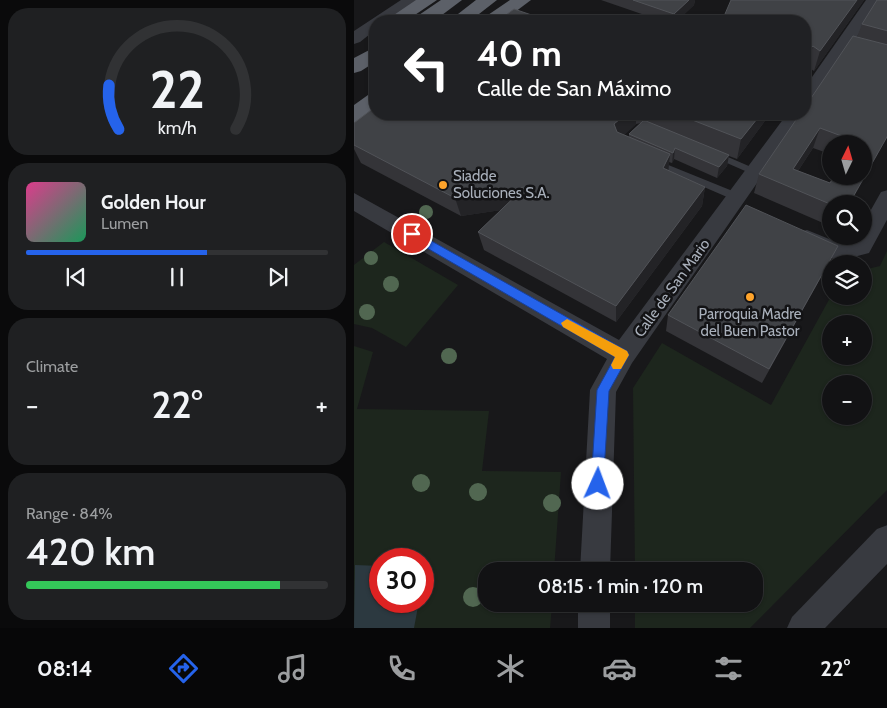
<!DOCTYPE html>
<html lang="en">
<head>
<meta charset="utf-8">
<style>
	:root { --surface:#121214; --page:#1f2022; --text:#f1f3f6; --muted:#9c9ea0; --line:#313234; --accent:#2563eb }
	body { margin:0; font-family:Cabin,sans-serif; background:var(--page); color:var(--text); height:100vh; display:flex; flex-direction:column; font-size:19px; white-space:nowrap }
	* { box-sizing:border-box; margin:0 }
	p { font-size:16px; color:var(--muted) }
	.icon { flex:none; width:28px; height:28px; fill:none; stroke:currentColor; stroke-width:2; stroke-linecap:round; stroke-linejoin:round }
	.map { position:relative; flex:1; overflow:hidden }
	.sheet { display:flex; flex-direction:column; gap:8px; padding:8px; background:#0a0a0b; width:354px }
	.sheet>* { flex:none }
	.hud { position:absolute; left:15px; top:15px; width:442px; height:105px; border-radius:20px; box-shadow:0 1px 4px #0004,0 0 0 1px var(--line); background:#202124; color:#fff; overflow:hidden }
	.needle { width:32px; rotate:5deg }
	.controls { position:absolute; left:468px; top:135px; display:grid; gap:10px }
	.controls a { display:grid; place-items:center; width:50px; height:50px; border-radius:50%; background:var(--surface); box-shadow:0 1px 4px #0004,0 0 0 1px var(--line); font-size:25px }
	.speed { position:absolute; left:15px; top:548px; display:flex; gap:10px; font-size:25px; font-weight:700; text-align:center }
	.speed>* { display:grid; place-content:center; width:65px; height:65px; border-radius:50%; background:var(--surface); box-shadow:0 1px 4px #0004,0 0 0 1px var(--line); line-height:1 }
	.speed .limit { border:8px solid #d22; background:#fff; color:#111 }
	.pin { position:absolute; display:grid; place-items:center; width:42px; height:42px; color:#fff; margin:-21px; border:2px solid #fff; border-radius:50%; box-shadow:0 1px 5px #0007 }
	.me { position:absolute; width:55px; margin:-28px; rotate:2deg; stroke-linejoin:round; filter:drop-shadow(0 0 4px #0008) }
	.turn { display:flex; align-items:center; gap:18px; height:105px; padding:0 25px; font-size:22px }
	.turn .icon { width:65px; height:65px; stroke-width:2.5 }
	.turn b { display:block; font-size:35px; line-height:42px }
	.big { font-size:38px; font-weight:600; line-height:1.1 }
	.sheet .tile { flex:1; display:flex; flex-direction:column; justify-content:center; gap:8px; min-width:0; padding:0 18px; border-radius:20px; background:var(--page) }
	.sheet .dial { align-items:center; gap:0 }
	.dial svg { height:130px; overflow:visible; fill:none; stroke:var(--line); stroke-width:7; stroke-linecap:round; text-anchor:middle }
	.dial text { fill:var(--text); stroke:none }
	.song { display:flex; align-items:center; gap:15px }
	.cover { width:60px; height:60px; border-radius:8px; background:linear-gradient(135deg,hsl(330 70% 55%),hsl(150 70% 35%)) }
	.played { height:5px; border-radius:2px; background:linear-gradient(90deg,var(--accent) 60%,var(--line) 60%) }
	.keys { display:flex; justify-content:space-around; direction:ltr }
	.heat { display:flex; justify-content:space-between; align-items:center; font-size:28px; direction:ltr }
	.charge { height:8px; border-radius:4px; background:linear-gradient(90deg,#34c759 84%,var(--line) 0) }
	.trip { position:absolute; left:124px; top:562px; width:285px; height:50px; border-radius:20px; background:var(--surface); box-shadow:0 1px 4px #0004,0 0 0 1px var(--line); font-weight:600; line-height:50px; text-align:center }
	.dock { display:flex; height:80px; justify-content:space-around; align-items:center; background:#070708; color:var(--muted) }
	.dock .icon { width:35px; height:35px }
	.dock .current { color:var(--accent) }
	.dock b { font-size:22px; color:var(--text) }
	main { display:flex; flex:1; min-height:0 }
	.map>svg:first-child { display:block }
</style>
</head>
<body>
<main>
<section class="sheet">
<div class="tile dial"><svg viewBox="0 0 100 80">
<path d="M14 69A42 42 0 1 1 86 69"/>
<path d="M14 69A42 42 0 0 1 8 42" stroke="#2563eb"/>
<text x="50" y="56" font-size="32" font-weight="700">22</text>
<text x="50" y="72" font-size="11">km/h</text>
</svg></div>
<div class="tile">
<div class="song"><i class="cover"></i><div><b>Golden Hour</b><p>Lumen</p></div></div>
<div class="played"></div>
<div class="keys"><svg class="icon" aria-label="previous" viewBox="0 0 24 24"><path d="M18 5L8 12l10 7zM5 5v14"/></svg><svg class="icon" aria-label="pause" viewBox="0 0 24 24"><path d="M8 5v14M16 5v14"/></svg><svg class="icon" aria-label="next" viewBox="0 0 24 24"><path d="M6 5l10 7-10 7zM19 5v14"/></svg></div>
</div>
<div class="tile"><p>Climate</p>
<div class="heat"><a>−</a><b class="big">22°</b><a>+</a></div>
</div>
<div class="tile"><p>Range · 84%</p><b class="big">420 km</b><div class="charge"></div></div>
</section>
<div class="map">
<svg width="534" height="628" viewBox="0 0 534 628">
	<rect width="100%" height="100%" fill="#18181a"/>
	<!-- green -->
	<g fill="#1d261d" fill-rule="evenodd">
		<path d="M30 242 104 285 52 347 18 328 0 324V265Z"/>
		<path d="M533 251V490L396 628H281V604H400V571H281L279 388 308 343 417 405 477 296H509V270L526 266ZM476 324H509V356H476ZM476 384H509V416H476Z"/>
		<path d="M0 346 19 352 3 409 135 411 128 471 207 472 200 571H132V604H198L196 628H0ZM26 559H69V601H26Z"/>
	</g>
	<!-- water -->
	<path fill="#2c3940" d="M1 565 26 566V601H65L60 628H0Z"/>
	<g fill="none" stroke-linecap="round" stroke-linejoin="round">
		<!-- service -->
		<g fill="#383a40" fill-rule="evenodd">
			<path d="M360 151 404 170 406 172 401 175 398 174 357 156V152Z"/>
			<path d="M302 160 386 194 388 197 383 201 380 200 299 165 297 163Z"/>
		</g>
		<!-- minor -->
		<g fill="#383a40" fill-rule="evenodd">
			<path d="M47 0H65L34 21H21V30L6 42 0 44V31Z"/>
			<path d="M512 0H528L457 104 451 106V87Z"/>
			<path d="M433 114H451L278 363 262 392 256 571H226L236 390 253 359 0 211V193L265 340Z"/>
			<path d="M534 190V218L515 253 484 261 445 244 442 238 445 232 453 230 485 243 500 240 502 236H509V224L527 192Z"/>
			<path d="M534 525V563L471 628H433L438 617 523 529Z"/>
			<rect x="224" y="604" width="32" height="24"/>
		</g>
		<!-- trunk -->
		<g fill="#5c6068" fill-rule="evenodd">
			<path d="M62 0H83L52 21H31Z"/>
			<path d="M87 0H108L80 21H59L62 17Z"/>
			<path d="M122 0H143L116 21H95Z"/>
			<path d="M156 0H177L149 21H128L131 17Z"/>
			<path d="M21 47V62L7 71 0 73V58Z"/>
			<path d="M21 93V110L8 121 0 123V105L14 95Z"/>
		</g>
	</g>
	<!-- trees -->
	<g fill="#516751">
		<circle cx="72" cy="212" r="7"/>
		<circle cx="17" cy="258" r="7"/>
		<circle cx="37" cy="284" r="8"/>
		<circle cx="13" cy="312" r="8"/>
		<circle cx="95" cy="356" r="8"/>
		<circle cx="67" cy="483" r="9"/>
		<circle cx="124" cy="492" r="9"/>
		<circle cx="198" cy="503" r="9"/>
		<circle cx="119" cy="597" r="10"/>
	</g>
	<!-- wall -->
	<g fill="#343438" fill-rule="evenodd">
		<path d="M247 0H341L340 5 323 21H308Z"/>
		<path d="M377 0H510L460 71 452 66Z"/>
		<path d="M534 0V136L476 204V226L400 193 405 174 503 37 508 24ZM476 144H509L476 183 444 171 459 148 476 154Z"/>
		<path d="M21 114H416L383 159 375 156 373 166 363 178 320 159 318 163 315 162 314 170 351 187 348 206 262 322 130 250 124 232 147 210 107 216 7 163 0 149V123ZM287 123 275 134V137L270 135 282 124Z"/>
		<path d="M475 263 408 383 312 331 314 315Z"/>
	</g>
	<!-- shaded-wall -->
	<g fill="#232326">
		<path d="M335 0H341L340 5 323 21H320V14Z"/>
		<path d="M503 0H510L460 71 466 51Z"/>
		<path d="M459 46 452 66 451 67V55Z"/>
		<path d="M272 114H282V124L261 144 260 124Z"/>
		<path d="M407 114H416L383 159 387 139Z"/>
		<path d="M466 128 459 148 434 186 439 169Z"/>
		<path d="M534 135V136L496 204H495Z"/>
		<path d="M321 148 320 159 318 163 319 153Z"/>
		<path d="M316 154 314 174 309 168Z"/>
		<path d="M375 155 373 166 363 178 365 167Z"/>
		<path d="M171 187 174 206 107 216 101 198Z"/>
		<path d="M351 187 348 206 262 322V306Z"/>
	</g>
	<!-- building -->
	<g fill="#404246" stroke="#515358" fill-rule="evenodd">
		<path d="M279 0H335L320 14Z"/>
		<path d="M377 0H503L466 51 459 46 451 55V21H368Z"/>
		<path d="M523 0H534V31L508 24Z"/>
		<path d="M160 9 195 21H144Z"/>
		<path d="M499 36 534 45V135L495 204H476L405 174 446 114H451V107ZM466 128 501 141 499 144H509V176H480L476 183 439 169Z"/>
		<path d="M21 107V114H272L260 124 263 132 316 154 309 168 351 187 262 306 124 232 171 187 101 198 0 145V123Z"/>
		<path d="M323 114H407L387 139Z"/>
		<path d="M289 121H292L375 155 365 167 321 148 319 153 275 134Z"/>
		<path d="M392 205 484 246 415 369 314 315Z"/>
	</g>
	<!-- route -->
	<path fill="#2563eb" stroke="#184099" d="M58 230 273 351 275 355 255 391 249 489 244 491 239 489 237 484 243 390 261 357 54 237V231Z"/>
	<!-- slow -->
	<path fill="#f59e0b" d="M213 319 273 351 275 355 267 369H259L257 365 261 357 209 327 207 323Z"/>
	<!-- markers -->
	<g fill="#ffa42b" stroke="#131315" stroke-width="2">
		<circle cx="89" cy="185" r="5"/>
		<circle cx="396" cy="297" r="5"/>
	</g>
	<g text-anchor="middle" stroke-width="5" stroke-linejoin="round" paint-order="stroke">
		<!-- poi labels -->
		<g font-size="15" fill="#a9b0bb" stroke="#131315" text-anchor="start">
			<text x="99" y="181">Siadde<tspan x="99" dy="17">Soluciones S.A.</tspan></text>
			<text x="396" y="319" text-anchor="middle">Parroquia Madre<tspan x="396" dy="17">del Buen Pastor</tspan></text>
		</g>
		<!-- street labels -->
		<g font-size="15" fill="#a9b0bb" stroke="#131315">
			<text transform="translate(318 288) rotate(-54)" y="5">Calle de San Mario</text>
		</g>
	</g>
</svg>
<div class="controls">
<a><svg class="needle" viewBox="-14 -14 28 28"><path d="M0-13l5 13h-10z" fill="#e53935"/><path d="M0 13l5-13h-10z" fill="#9c9ea0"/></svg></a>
<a><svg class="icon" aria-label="search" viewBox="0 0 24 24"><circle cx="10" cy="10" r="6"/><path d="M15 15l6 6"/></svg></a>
<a><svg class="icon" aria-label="layers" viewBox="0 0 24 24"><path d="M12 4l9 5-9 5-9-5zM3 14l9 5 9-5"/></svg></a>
<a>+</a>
<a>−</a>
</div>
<div class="speed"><div class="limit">30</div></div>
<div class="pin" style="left:58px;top:234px;background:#d93025"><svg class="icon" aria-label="arrive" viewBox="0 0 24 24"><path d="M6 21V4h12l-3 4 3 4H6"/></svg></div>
<svg class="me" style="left:244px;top:484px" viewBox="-20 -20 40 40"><circle r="19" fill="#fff"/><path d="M0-13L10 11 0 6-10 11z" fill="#2563eb"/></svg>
<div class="trip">08:15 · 1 min · 120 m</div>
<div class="hud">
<div class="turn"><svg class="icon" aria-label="left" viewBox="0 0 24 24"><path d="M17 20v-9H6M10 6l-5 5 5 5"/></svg><div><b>40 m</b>Calle de San Máximo</div></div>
</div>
</div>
</main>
<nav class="dock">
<b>08:14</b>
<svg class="icon current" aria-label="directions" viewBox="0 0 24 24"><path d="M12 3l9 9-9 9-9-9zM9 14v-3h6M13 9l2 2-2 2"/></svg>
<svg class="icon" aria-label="music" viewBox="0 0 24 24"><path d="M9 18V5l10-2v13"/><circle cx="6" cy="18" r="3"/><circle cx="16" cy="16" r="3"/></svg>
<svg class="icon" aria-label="phone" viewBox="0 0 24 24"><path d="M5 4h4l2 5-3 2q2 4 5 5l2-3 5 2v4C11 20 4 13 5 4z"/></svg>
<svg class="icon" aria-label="climate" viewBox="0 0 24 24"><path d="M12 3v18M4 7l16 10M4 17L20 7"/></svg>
<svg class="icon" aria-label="car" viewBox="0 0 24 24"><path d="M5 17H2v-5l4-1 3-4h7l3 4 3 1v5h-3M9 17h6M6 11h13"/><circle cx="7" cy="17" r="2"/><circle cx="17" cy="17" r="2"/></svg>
<svg class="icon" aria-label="filters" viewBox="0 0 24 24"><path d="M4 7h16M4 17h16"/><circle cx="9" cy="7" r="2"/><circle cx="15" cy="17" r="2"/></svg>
<b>22°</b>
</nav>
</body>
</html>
